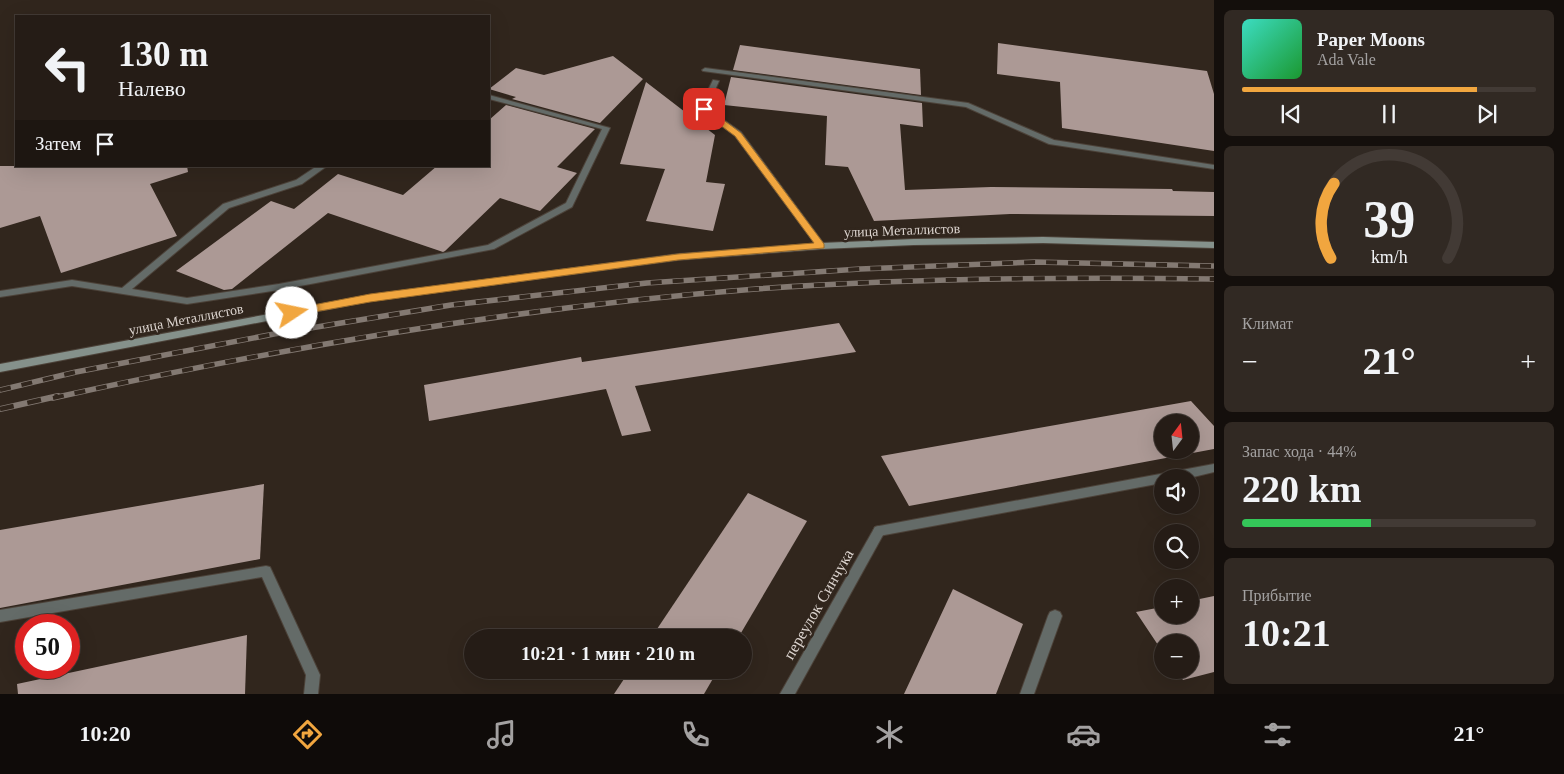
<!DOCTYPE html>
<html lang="ru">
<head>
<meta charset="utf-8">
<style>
	:root { --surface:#251c16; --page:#312923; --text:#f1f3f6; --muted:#a3a1a1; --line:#423a35; --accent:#f1a63f }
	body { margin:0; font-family:Georgia,serif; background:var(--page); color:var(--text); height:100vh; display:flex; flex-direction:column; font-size:19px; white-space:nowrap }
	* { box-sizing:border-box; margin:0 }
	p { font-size:16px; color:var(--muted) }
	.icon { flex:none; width:28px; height:28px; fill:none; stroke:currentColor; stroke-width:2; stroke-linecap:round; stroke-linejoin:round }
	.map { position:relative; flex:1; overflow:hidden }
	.details { display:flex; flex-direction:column; gap:10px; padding:10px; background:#140f0c; width:350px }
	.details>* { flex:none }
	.banner { position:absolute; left:15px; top:15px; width:475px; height:152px; border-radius:0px; box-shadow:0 5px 20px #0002,0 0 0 1px var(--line); background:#251c16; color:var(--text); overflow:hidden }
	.needle { width:32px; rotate:15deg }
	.tools { position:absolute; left:1154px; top:414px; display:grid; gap:10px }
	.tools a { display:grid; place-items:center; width:45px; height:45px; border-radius:50%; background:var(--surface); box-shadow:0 5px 20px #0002,0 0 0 1px var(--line); font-size:25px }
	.speed { position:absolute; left:15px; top:614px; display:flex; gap:10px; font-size:25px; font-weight:700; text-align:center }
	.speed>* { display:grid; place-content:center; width:65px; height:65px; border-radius:50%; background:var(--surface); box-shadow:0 5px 20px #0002,0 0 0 1px var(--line); line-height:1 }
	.speed .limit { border:8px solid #d22; background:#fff; color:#111 }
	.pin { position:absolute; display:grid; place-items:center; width:42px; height:42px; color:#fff; margin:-21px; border-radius:10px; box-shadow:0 2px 8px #0006 }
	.me { position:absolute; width:55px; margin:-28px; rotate:79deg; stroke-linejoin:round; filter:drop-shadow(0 0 4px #0008) }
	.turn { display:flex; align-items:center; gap:18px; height:105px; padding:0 20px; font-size:22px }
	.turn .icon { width:65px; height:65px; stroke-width:2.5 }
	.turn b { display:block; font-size:35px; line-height:42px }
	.then { display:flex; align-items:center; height:48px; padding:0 20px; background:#0003; gap:10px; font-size:19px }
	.big { font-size:38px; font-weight:800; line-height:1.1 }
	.details .card { flex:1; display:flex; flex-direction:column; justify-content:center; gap:8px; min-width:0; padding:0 18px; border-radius:8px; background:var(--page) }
	.details .dial { align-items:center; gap:0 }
	.dial svg { height:130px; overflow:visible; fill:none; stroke:var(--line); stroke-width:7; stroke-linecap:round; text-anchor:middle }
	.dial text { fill:var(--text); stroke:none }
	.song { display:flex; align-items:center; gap:15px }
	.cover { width:60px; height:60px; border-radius:8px; background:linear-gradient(135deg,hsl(170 70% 55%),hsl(130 70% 35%)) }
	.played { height:5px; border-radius:2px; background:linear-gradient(90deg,var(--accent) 80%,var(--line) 80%) }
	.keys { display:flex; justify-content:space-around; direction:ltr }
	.heat { display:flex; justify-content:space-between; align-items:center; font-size:28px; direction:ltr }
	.charge { height:8px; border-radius:4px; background:linear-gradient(90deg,#34c759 44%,var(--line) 0) }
	.trip { position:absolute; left:464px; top:629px; width:288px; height:50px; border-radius:25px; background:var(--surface); box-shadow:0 5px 20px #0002,0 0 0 1px var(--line); font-weight:800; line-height:50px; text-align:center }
	.dock { display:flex; height:80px; justify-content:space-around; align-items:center; background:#0f0b09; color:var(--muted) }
	.dock .icon { width:35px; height:35px }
	.dock .current { color:var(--accent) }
	.dock b { font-size:22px; color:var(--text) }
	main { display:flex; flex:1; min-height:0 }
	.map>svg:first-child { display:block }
</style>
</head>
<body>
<main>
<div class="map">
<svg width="1214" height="694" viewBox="0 0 1214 694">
	<rect width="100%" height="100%" fill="#31261d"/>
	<!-- building -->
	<g fill="#ac9995" fill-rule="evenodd">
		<path d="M998 43 1207 71 1214 94V151L1062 128 1060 82 997 74Z"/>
		<path d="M740 45 920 69 921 95 733 70Z"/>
		<path d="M613 56 643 79 600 123 512 99 516 97 489 89 516 68 544 75Z"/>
		<path d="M731 77 922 103 923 127 900 124 905 190 991 187 1172 189 1173 191 1214 192V216L1010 214 874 221 848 167 825 165 827 116 724 105Z"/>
		<path d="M646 82 715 135 706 182 725 184 713 231 646 221 665 169 620 164Z"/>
		<path d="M506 105 595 129 557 167 577 173 540 211 500 198 445 251 443 252 328 213 232 289 224 290 176 271 271 201 294 209 338 174 403 195 437 166H489V120Z"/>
		<path d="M0 166H187L188 172 150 184 177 236 61 273 40 216 0 228Z"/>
		<path d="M839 323 856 352 635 386 651 431 622 436 606 389 429 421 424 385 581 357 582 362Z"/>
		<path d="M1191 401 1214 426V449L909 506 881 456ZM1162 422H1190V450H1162Z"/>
		<path d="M264 484 260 559 0 608V530Z"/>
		<path d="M748 493 807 521 738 638H651Z"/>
		<path d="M953 589 1023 624 996 694H904Z"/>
		<path d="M1214 596V672L1183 680 1176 670H1190V642H1162V651L1136 612 1162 607V615H1190V601Z"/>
		<path d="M247 635 245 694H18L17 684Z"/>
		<path d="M630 670H718L704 694H614Z"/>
	</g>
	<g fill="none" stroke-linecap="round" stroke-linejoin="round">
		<!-- service casing -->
		<g stroke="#4c4239" stroke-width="2">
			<g id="service">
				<path d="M705 68 968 103 1054 140 1214 165V169L1049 144 966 107 703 71 702 70Z"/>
				<path d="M713 80 719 81 707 108 741 132 824 244 825 246 824 248H818L735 136 699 109Z"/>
				<path d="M489 95 610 128 572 207 494 249 279 290 187 304 72 286 0 297V291L72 280 122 288 223 204 296 180 317 166H327L302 184 229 208 132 289 187 298 279 284 488 245 566 203 602 129 489 99Z"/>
				<path d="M1214 464V472L1189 478H1162V483L879 536 875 535 873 531 875 527 879 526Z"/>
				<path d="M266 566 270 567 320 675 318 694H304L306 675 262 577 0 622V610Z"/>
				<path d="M1055 610 1060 612 1062 616 1034 694H1020L1048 616 1050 612Z"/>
			</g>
		</g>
		<!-- minor casing -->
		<g stroke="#4c4239" stroke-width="2">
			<path id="minor" d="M879 526 883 527 885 531 883 535 795 694H780L875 527Z"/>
		</g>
		<!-- secondary casing -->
		<g stroke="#4c4239" stroke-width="2">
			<path id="secondary" d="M1043 237 1214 242V248L1043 243 914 245 821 249 678 260 371 301 0 372V364L371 295 678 254 821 243 914 239Z"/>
		</g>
		<!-- service -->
		<use href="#service" fill="#646b68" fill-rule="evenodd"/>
		<!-- minor -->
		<use href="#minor" fill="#646b68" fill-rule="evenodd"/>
		<!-- secondary -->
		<use href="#secondary" fill="#85918b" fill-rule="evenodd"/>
		<!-- rail-far1 casing -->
		<g stroke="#837972" stroke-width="5.5">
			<g id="rail-far1">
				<path d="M0 390 76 372 274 334 451 305 647 283 860 269 1035 262 1214 266"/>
				<path d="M53 398C284 347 519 307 756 289 908 278 1061 277 1214 279"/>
			</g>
		</g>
		<!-- rail casing -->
		<g stroke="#837972" stroke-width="6">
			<path id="rail" d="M0 409 58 396"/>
		</g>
		<!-- rail-far1 -->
		<use href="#rail-far1" stroke="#31261d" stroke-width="4" stroke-dasharray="11" stroke-linecap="butt"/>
		<!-- rail -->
		<use href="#rail" stroke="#31261d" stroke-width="4.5" stroke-dasharray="14" stroke-linecap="butt"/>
	</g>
	<!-- route -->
	<path fill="#f1a63f" stroke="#9d6c29" d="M701 107H706L741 133 824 244V248L678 260 370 302 292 316 287 313 292 309 370 294 678 254 814 243 735 136 701 111Z"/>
	<g text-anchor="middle" stroke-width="5" stroke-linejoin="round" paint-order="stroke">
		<!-- street labels -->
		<g font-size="14" fill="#dcd4cf" stroke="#31261d">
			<text transform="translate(902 230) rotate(-2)" y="5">улица Металлистов</text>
			<text transform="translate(186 319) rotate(-11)" y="5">улица Металлистов</text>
		</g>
		<!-- near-street labels -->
		<g font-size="16" fill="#dcd4cf" stroke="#31261d">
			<text transform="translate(818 604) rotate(-60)" y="6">переулок Синчука</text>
		</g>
	</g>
</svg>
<div class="tools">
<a><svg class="needle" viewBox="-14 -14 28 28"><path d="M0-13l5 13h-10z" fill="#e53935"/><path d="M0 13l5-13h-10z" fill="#a3a1a1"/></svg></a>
<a><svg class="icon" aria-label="sound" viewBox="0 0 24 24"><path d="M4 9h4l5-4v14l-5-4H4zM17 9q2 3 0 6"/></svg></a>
<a><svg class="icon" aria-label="search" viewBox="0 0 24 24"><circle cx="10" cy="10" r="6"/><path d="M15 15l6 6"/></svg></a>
<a>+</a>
<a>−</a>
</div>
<div class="speed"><div class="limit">50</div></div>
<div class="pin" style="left:704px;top:109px;background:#d93025"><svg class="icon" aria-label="arrive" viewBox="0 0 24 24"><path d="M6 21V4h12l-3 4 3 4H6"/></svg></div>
<svg class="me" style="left:292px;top:313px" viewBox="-20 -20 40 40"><circle r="19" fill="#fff"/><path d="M0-13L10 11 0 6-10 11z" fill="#f1a63f"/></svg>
<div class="trip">10:21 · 1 мин · 210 m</div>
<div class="banner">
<div class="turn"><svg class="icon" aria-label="left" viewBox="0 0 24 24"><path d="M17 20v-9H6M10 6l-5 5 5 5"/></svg><div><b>130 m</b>Налево</div></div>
<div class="then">Затем<svg class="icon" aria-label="arrive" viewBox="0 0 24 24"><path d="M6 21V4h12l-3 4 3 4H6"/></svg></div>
</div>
</div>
<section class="details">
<div class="card">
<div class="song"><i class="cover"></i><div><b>Paper Moons</b><p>Ada Vale</p></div></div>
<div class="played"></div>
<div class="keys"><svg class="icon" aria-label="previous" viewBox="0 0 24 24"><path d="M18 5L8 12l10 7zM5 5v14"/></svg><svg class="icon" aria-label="pause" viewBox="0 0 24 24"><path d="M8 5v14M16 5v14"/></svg><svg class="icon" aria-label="next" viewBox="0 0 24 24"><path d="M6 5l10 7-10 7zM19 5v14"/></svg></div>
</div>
<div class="card dial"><svg viewBox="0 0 100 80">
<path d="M14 69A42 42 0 1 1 86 69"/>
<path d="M14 69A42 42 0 0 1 16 23" stroke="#f1a63f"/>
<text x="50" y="56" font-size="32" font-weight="700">39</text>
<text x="50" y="72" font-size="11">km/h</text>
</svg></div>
<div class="card"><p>Климат</p>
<div class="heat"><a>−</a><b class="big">21°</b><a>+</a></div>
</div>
<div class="card"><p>Запас хода · 44%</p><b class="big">220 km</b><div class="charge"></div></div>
<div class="card"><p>Прибытие</p><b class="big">10:21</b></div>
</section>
</main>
<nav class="dock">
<b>10:20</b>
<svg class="icon current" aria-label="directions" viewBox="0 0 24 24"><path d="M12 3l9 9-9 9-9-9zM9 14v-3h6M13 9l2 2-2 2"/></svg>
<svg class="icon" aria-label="music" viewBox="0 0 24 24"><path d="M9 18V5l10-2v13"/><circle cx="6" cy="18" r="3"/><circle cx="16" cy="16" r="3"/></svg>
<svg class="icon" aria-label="phone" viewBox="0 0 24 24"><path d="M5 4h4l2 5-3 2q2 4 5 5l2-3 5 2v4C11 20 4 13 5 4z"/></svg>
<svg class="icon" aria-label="climate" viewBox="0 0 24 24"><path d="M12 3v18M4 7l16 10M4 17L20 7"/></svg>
<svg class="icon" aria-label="car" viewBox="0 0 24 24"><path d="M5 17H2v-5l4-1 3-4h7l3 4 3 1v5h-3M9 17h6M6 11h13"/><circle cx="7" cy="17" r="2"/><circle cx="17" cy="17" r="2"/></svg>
<svg class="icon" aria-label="filters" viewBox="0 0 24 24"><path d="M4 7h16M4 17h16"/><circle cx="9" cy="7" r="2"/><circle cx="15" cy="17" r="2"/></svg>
<b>21°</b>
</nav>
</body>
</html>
